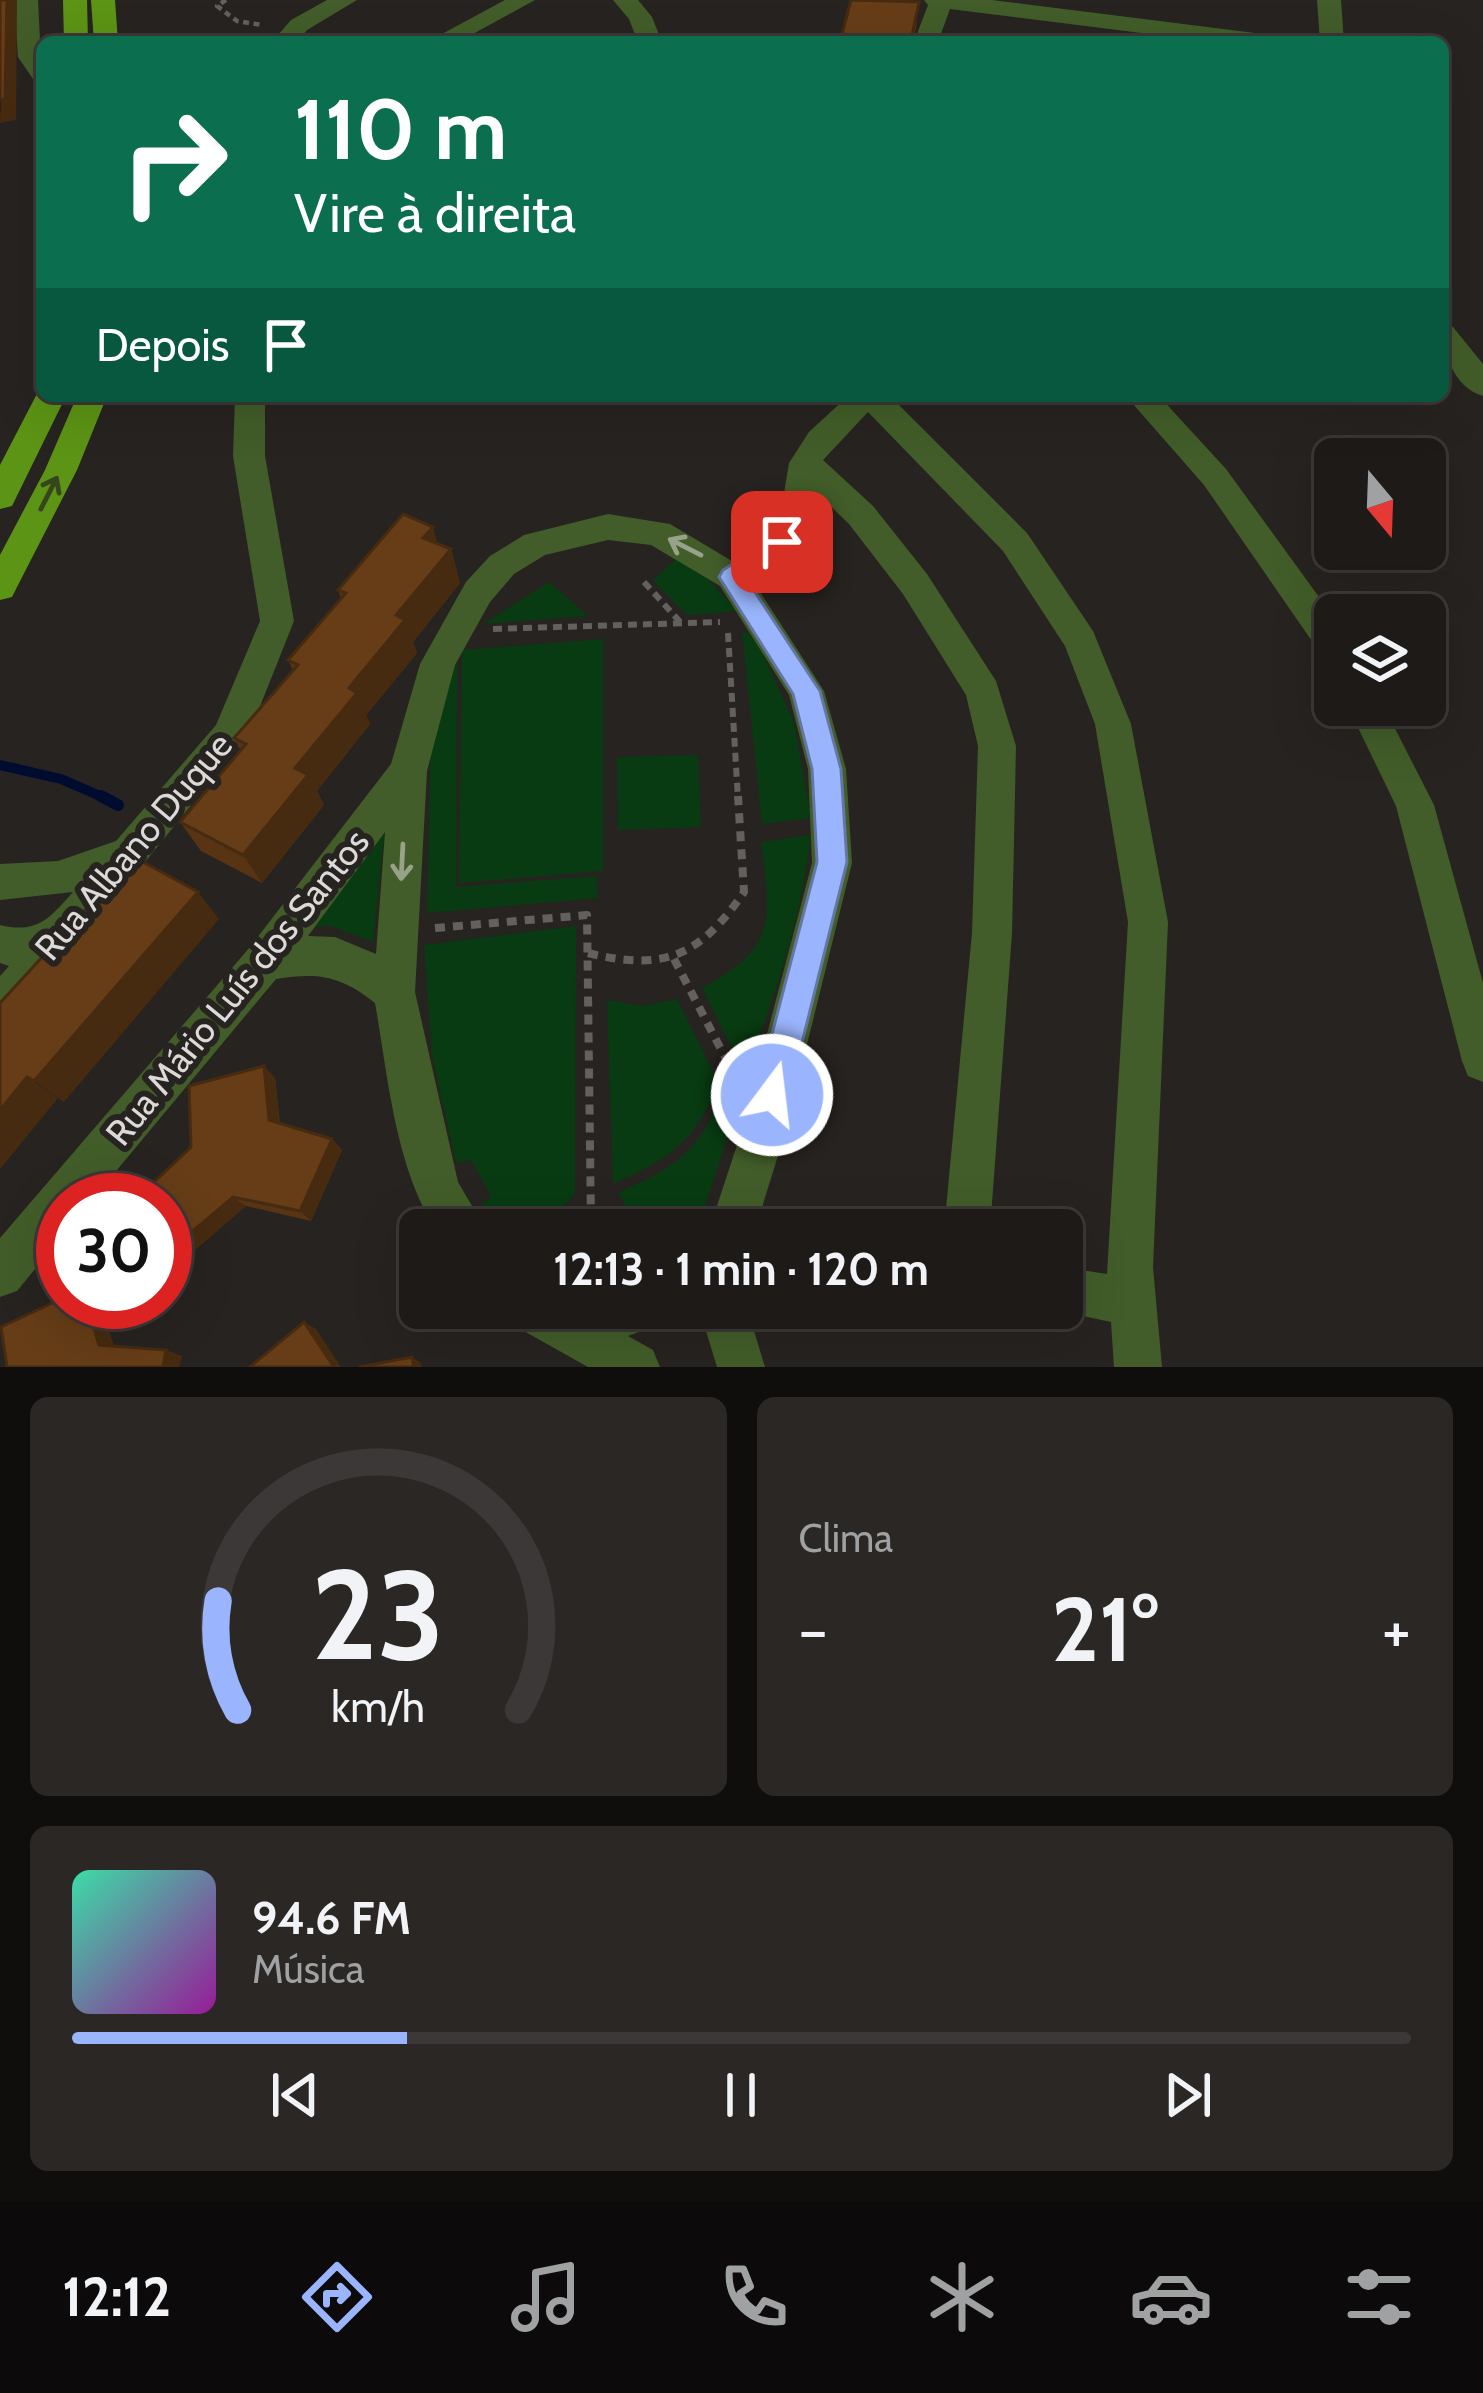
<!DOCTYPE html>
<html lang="pt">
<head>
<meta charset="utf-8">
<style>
	:root { --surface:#1d1a18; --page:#2a2725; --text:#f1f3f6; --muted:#a0a1a2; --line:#3b3837; --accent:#9ab5fd }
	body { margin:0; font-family:Cabin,sans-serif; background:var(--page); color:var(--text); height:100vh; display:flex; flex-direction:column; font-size:45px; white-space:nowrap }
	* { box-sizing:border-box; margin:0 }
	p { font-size:39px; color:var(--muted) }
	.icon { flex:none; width:66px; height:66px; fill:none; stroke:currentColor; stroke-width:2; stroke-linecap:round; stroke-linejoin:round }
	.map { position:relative; height:1367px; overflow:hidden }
	.details { display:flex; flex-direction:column; gap:30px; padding:30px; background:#100e0d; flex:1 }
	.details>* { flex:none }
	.top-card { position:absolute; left:36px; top:36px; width:1413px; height:366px; border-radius:18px; box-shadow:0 12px 48px #0002,0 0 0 3px var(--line); background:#0b6e4f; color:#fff; overflow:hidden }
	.needle { width:78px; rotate:161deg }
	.buttons { position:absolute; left:1314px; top:438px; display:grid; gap:24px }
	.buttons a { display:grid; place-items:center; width:132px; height:132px; border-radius:18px; background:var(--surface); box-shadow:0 12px 48px #0002,0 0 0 3px var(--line); font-size:60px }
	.speed { position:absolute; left:36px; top:1173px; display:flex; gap:24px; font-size:60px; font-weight:700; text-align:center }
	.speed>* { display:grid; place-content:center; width:156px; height:156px; border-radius:50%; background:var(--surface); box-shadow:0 12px 48px #0002,0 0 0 3px var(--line); line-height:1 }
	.speed .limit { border:18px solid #d22; background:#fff; color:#111 }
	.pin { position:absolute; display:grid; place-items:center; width:102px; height:102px; color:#fff; margin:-51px; border-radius:24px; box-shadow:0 6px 18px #0006 }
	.me { position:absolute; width:132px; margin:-66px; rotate:15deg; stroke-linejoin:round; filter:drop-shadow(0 0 9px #0008) }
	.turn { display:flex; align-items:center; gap:42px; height:252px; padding:0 60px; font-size:54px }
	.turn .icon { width:156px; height:156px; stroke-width:2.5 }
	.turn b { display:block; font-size:84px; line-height:102px }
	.then { display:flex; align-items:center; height:114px; padding:0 60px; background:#0003; gap:24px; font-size:45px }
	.big { font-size:90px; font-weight:700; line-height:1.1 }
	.details .card { flex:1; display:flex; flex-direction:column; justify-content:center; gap:18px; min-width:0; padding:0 42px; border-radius:18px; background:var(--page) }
	.details .dial { align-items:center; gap:0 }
	.dial svg { height:312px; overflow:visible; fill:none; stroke:var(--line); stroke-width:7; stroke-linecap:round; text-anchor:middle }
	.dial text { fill:var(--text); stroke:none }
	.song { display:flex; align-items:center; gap:36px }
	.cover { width:144px; height:144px; border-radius:18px; background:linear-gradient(135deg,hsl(160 70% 55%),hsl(300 70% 35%)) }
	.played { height:12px; border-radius:6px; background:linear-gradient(90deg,var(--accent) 25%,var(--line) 25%) }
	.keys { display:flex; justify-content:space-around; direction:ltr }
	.heat { display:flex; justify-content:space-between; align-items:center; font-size:66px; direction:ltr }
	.details .tiles { flex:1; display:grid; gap:30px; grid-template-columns:1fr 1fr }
	.card:last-child { grid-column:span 2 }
	.trip { position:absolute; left:399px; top:1209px; width:684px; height:120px; border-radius:18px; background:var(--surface); box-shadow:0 12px 48px #0002,0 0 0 3px var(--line); font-weight:700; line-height:120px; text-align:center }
	.tabs { display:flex; height:192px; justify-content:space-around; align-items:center; background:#0c0a0a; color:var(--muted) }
	.tabs .icon { width:84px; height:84px }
	.tabs .active { color:var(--accent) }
	.tabs b { font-size:54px; color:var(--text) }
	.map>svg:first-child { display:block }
</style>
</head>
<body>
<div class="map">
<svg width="1483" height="1367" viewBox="0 0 1483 1367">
	<rect width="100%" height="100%" fill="#272320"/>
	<!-- green -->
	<g fill="#083b11">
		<path d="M677 558 699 570 737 611 687 615 653 581Z"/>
		<path d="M549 582 588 616 483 624Z"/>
		<path d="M742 631 756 638 794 723 811 818 762 824Z"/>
		<path d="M603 639V871L459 883 462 650Z"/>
		<path d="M457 653 456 887 596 876 598 898 427 913 431 728Z"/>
		<path d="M698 755 701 827 618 830 617 757Z"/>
		<path d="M385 824 373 942 331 926 302 928Z"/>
		<path d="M811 835C801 920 775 996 745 1075L702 988C778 947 771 920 761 842Z"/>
		<path d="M576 926 575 1194 542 1230H503L482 1204 491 1196 471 1160 456 1163 432 1055 424 945Z"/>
		<path d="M677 999 719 1084C692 1144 672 1157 613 1184L607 1000 644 1006Z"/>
		<path d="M724 1092 736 1111 697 1230H641L618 1193C680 1164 695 1155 724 1092Z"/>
	</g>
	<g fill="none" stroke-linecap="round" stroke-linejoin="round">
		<!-- stream-far1 -->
		<path stroke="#000c2f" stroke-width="10" d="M0 765 61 779 107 799"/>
		<!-- stream -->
		<path stroke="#000c2f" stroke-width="12" d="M101 796 118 805"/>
		<!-- path-far2 -->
		<path stroke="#63605d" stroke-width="4.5" stroke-dasharray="6 4.5" stroke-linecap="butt" d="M226 0 217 6 237 21 262 25"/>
		<!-- path-far1 -->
		<g stroke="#63605d" stroke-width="6" stroke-dasharray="9 6" stroke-linecap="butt">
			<path d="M644 582 682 624"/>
			<path d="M493 629 720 622"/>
			<path d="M728 633 738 799"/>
		</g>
		<!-- path -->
		<g stroke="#63605d" stroke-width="8" stroke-dasharray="10 8" stroke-linecap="butt">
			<path d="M435 928 587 915 591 1224 587 1230"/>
			<path d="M588 953C664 972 700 956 744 892L738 796"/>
			<path d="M674 959 737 1080"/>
		</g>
		<!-- minor -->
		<g fill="#425d29" fill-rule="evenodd">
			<path d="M14 0H38L42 81 33 79 18 57Z"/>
			<path d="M327 0H357L307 30 297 42H272L291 20Z"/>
			<path d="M505 0H535L458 42H427Z"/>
			<path d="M613 0H638L652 17 662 42H638L629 19Z"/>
			<path d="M924 0H992L1271 35 1283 42H1213L950 9 938 42H914L928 5Z"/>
			<path d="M1317 0H1341L1344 42H1320Z"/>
			<path d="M1443 324 1453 327 1483 364V396C1452 387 1443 351 1443 324Z"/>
			<path d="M235 396H265V456L294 621 249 734 15 1022 0 1028V976L9 966 0 963V925C37 934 49 919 73 892L0 900V864L58 861 116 841 216 725 260 621 233 456Z"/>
			<path d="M848 396H890L1027 533 1093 631 1131 724 1168 922 1153 1267 1162 1367H1114L1111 1322 1046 1308H1062V1267L1107 1274 1128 922 1095 724 1065 646 1003 551 868 412 823 460 873 506 927 574 996 681 1016 746 1012 933 990 1230H944L972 933 978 746 966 695 903 594 849 524 816 492C821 534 786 562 753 581L824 691 846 769 852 863 785 1133 755 1230H709L741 1133 812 863 808 769 789 695 720 586 651 545 608 540 545 555 514 574 490 602 455 665 427 771 415 992 458 1182 486 1230H436C395 1167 388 1076 375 1003 341 976 319 972 276 979L92 1200H63V1235L17 1291 0 1297V1238L250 947 391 764 420 664 466 582 490 556 524 535 608 514 670 524 732 561 779 524 789 463 809 432ZM385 832 376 954 335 937 308 936Z"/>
			<path d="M1126 396H1159L1226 469 1335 619V661L1323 657 1204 485Z"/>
			<path d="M1347 705H1383L1434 805 1483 983V1082L1468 1076 1462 1061 1396 806Z"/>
			<path d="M506 1308H664L657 1325 628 1336 653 1350 660 1367H588L513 1325Z"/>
			<path d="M699 1308H747L765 1367H717Z"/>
		</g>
		<!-- major -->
		<g fill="#5c9415" fill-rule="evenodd">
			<path d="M63 0H87L88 42H64Z"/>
			<path d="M91 0H115L118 42H94Z"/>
			<path d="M40 388 42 396H66L12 506 0 509V465Z"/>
			<path d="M77 396H107L77 470 17 587 12 597 0 600V555L45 470Z"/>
		</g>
	</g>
	<!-- wall -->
	<g fill="#583414">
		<path d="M917 23 913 42H842V34Z"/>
		<path d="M438 544 451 549 460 583 413 642 417 653 366 715 370 724 317 791 324 805 262 883 201 851 180 822 241 750 234 738 293 670 288 660 341 598 338 590Z"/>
		<path d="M275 1078 280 1124 332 1139 342 1150 311 1221 246 1206 182 1261Z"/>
	</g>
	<!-- shaded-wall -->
	<g fill="#472b10">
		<path d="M7 0H17L16 120 0 123Z"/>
		<path d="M433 527 442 560 451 549 460 583 413 642 417 653 366 715 370 724 317 791 324 805 262 883 243 855 295 768 396 615 423 538Z"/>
		<path d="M198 892 219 919 64 1102 34 1081Z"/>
		<path d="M264 1066 275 1078 280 1131 269 1120Z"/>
		<path d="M27 1077 58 1098 0 1169V1110Z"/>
		<path d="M332 1139 342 1150 311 1221 300 1211Z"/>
		<path d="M233 1197 246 1206 182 1261 168 1252Z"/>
		<path d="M86 1302H100L116 1352 99 1345Z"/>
		<path d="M304 1322 316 1329 341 1367H334Z"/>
		<path d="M166 1350 182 1356 179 1367H163Z"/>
		<path d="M412 1357 421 1363 422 1367H414Z"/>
	</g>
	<!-- building -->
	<g fill="#663d17" stroke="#472b10" stroke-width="3">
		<path d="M0 0H7L5 99 0 100Z"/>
		<path d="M851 0 919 2 911 41 842 34Z"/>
		<path d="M403 514 433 527 423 538 451 549 396 615 405 620 349 688 357 693 295 768 308 775 243 855 180 822 246 744 234 738 298 665 288 660 346 593 338 590Z"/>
		<path d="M134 857 198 892 34 1081 27 1077 0 1110V1003Z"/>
		<path d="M264 1066 269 1120 332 1139 300 1211 233 1197 168 1252 165 1249V1200H135L191 1147 189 1086Z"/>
		<path d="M63 1298V1302H86L99 1345 166 1350 163 1367H7L1 1327Z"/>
		<path d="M304 1322 334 1367H250Z"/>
		<path d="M412 1357 414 1367H359Z"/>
	</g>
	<!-- one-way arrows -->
	<defs><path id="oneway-shaft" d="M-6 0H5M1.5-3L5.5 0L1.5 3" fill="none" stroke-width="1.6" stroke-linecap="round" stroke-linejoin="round" transform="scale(3)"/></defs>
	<use stroke="#37451d" href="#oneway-shaft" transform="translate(49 493) rotate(-63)"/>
	<g stroke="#97a289">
		<use href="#oneway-shaft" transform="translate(685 547) rotate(-153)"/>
		<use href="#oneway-shaft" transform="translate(402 862) rotate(93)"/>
	</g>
	<!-- route -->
	<path fill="#9ab5fd" stroke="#6476a4" stroke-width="3" d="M782 533 794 542 791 549 747 580 820 691 841 769 847 862 789 1095 784 1107 772 1112 761 1107 756 1095 817 862 812 769 793 694 719 577 723 570Z"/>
	<g text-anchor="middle" stroke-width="12" stroke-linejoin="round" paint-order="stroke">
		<!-- street labels -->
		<g font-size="36" fill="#dcdad8" stroke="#272320">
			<text transform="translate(133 846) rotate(-50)" y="13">Rua Albano Duque</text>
			<text transform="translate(237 987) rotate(-51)" y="13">Rua Mário Luís dos Santos</text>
		</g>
	</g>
</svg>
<div class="buttons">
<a><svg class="needle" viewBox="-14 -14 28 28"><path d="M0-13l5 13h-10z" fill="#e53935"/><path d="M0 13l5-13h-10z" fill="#a0a1a2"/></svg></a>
<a><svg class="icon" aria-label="layers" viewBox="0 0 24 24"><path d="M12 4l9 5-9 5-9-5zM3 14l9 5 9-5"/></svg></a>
</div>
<div class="speed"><div class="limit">30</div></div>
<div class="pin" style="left:782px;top:542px;background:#d93025"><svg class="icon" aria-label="arrive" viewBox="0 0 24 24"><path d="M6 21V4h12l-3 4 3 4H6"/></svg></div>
<svg class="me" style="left:772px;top:1095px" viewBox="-20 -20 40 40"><circle r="17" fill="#9ab5fd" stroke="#fff" stroke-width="3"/><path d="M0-11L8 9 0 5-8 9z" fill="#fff"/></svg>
<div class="trip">12:13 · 1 min · 120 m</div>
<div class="top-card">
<div class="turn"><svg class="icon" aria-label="right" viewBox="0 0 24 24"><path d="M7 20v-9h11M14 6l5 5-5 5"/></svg><div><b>110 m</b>Vire à direita</div></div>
<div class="then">Depois<svg class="icon" aria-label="arrive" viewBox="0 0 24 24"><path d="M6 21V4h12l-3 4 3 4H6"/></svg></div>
</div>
</div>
<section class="details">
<div class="tiles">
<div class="card dial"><svg viewBox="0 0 100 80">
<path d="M14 69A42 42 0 1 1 86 69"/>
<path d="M14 69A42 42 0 0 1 9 41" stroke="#9ab5fd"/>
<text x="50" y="56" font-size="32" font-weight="700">23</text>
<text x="50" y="72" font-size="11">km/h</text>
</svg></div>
<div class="card"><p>Clima</p>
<div class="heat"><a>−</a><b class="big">21°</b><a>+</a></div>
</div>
<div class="card">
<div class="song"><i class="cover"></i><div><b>94.6 FM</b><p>Música</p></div></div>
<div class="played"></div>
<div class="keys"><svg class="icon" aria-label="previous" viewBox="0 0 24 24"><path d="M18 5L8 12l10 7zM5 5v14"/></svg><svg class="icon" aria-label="pause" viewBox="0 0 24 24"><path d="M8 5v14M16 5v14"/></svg><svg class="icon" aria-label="next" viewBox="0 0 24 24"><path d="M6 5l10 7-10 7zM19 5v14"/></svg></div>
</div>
</div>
</section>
<nav class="tabs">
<b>12:12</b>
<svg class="icon active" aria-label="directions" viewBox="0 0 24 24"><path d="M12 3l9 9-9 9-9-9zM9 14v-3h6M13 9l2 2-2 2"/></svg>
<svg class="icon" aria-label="music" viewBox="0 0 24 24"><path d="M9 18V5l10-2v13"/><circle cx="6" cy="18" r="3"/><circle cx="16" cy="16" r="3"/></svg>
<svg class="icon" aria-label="phone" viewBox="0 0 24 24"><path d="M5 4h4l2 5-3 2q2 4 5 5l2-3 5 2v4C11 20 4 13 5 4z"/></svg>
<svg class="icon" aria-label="climate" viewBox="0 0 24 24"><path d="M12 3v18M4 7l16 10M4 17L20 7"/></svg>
<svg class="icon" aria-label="car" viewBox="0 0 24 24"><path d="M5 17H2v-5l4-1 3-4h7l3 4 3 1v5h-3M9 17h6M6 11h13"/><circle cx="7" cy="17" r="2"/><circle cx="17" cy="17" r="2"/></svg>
<svg class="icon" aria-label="filters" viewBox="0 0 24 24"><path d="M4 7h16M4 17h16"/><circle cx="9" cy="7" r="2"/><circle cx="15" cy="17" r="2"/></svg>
</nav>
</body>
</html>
